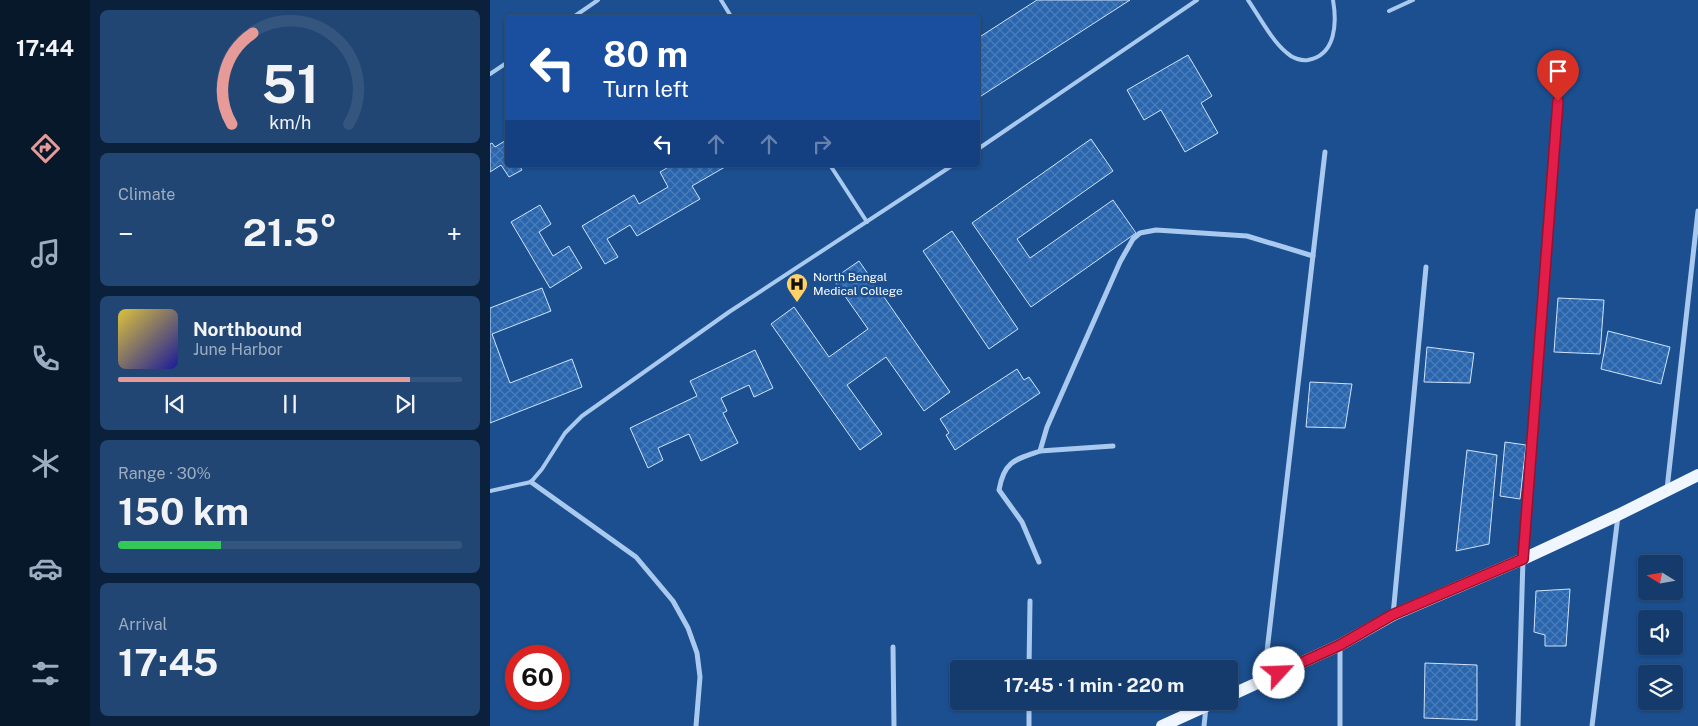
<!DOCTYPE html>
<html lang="en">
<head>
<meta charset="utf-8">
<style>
	:root { --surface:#143b6b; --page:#214673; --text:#f1f3f6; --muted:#9dadc1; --line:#33557e; --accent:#e69b98 }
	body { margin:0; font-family:"Public Sans",sans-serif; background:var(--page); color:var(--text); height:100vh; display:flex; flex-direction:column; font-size:19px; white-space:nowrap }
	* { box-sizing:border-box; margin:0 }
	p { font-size:16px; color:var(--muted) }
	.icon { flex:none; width:28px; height:28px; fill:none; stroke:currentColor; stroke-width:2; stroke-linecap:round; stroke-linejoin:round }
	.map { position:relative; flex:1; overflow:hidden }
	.panel { display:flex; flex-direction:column; gap:10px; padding:10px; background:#0b203b; width:400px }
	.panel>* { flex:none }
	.top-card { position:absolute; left:15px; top:15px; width:475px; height:152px; border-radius:5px; box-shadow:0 1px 4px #0004,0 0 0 1px var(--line); background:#1a4fa0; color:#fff; overflow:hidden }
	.needle { width:32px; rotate:281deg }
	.buttons { position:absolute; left:1148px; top:555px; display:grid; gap:10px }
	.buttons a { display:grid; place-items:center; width:45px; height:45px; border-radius:5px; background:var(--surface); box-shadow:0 1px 4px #0004,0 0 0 1px var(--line); font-size:25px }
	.speed { position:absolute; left:15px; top:645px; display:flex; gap:10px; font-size:25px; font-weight:700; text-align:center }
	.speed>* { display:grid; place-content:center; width:65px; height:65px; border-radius:50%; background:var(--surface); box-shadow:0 1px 4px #0004,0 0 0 1px var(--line); line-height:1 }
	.speed .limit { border:8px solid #d22; background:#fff; color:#111 }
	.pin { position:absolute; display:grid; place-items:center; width:42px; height:42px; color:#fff; margin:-51px -21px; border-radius:50% 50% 50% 0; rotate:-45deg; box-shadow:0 0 5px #0007 }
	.pin .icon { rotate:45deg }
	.me { position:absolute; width:55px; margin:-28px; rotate:65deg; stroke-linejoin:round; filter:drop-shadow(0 0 4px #0008) }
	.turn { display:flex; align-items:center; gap:18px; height:105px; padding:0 15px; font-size:22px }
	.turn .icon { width:65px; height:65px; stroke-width:2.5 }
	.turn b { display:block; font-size:35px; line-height:42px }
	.lanes { display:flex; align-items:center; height:48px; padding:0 15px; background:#0003; justify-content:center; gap:25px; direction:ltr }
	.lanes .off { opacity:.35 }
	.big { font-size:38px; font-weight:700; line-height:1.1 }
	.panel .card { flex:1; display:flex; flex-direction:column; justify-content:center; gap:8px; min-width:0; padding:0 18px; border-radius:8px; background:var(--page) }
	.panel .dial { align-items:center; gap:0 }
	.dial svg { height:130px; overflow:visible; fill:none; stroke:var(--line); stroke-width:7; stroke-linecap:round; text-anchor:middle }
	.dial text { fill:var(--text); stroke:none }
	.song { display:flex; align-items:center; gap:15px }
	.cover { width:60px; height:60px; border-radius:8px; background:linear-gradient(135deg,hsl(50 70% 55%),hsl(240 70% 35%)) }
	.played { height:5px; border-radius:2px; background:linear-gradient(90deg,var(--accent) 85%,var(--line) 85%) }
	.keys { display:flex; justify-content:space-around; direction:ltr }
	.heat { display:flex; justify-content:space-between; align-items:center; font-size:28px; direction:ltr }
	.charge { height:8px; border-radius:4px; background:linear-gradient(90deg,#34c759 30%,var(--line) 0) }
	.trip { position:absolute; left:460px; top:660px; width:288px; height:50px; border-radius:5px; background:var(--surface); box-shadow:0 1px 4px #0004,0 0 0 1px var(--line); font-weight:700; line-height:50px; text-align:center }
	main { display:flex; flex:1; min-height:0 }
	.tabs { display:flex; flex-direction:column; width:90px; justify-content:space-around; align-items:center; background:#08182b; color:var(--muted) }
	.tabs .icon { width:35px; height:35px }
	.tabs .selected { color:var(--accent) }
	.tabs b { font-size:22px; color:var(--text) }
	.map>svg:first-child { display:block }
</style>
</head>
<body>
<main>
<nav class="tabs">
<b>17:44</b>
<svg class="icon selected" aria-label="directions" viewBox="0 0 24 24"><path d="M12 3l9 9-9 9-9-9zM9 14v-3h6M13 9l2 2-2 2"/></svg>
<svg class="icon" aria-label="music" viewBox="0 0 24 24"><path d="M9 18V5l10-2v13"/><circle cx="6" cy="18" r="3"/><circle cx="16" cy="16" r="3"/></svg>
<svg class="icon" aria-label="phone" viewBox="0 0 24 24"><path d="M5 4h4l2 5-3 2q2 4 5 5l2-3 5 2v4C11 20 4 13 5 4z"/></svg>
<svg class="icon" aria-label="climate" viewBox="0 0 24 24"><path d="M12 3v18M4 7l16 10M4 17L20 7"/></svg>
<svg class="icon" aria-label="car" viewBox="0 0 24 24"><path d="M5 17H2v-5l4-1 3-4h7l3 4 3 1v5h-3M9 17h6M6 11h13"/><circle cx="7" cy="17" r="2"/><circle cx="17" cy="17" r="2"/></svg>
<svg class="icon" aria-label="filters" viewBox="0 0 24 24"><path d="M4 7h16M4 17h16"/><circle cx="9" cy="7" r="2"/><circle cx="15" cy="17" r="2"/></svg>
</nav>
<section class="panel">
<div class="card dial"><svg viewBox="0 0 100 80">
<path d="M14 69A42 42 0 1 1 86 69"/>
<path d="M14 69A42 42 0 0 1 27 13" stroke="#e69b98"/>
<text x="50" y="56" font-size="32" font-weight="700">51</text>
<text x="50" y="72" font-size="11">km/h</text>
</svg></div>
<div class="card"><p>Climate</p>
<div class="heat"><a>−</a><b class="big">21.5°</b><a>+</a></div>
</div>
<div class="card">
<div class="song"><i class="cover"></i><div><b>Northbound</b><p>June Harbor</p></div></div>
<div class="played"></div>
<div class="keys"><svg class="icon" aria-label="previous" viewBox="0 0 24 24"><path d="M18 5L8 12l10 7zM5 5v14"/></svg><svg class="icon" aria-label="pause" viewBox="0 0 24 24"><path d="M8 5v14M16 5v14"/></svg><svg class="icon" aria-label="next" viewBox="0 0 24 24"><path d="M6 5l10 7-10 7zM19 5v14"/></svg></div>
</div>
<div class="card"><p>Range · 30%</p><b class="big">150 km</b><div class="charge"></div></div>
<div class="card"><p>Arrival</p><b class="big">17:45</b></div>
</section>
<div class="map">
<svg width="1208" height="726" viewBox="0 0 1208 726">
	<defs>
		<pattern id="building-cross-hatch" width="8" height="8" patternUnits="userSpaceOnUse" patternTransform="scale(1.25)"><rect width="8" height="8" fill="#2a66ad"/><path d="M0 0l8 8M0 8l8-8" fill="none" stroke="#4a7db9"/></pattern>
	</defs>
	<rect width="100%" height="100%" fill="#1b4f8f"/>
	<!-- building -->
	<g fill="url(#building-cross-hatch)" stroke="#cfe3fa">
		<path d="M547 0H640L488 98V38Z"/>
		<path d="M698 55 722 96 711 103 728 133 695 152 671 110 654 120 637 90Z"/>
		<path d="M18 139V165H29L32 170 19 177 11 165 0 172V144L2 143 5 147Z"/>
		<path d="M601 139 623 171 527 239 540 258 623 200 646 233 541 307 482 223Z"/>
		<path d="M182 165H233L235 167 202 186 210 199 147 236 140 225 117 239 128 257 115 264 92 226 144 195 149 204 178 187 170 172Z"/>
		<path d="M50 205 61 224 49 232 63 256 79 246 92 268 60 288 21 222Z"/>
		<path d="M462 231 528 329 499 349 433 251Z"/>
		<path d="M369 261 460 392 434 411 396 357 357 385 392 434 370 450 281 324 304 307 339 357 378 329 343 279Z"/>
		<path d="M52 288 61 311 2 334 20 383 82 359 92 387 0 423V308Z"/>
		<path d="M1068 298 1114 300 1110 354 1064 352Z"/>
		<path d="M1118 331 1180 347 1171 384 1111 369Z"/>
		<path d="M937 347 984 353 980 383 934 382Z"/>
		<path d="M265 350 283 388 264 397 259 385 231 398 237 411 233 413 248 443 211 461 199 434 168 448 173 460 158 468 140 428 207 396 200 381Z"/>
		<path d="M527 369 534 380 539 377 550 393 465 450 456 435 459 433 450 419Z"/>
		<path d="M820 382 862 384 855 428 816 427Z"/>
		<path d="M1015 442 1036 445 1030 499 1010 496Z"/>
		<path d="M977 450 1007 455 999 544 966 551Z"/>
		<path d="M1080 589 1076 646H1055V635L1044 632 1046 591Z"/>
		<path d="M935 663 987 665V720L934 718Z"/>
	</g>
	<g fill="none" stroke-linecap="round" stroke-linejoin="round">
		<!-- lane -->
		<g stroke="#a9c9ee" stroke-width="4">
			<path d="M231 0 242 18"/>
			<path d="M758 0C769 16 782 41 797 53 802 58 811 61 818 60 846 55 847 23 843 0"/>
			<path d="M899 11 923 0"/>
			<path d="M82 18 108 0"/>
			<path d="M0 74 18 62"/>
			<path d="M488 149 707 0"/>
			<path d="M340 165 377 222"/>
			<path d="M0 491 41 482 52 469 75 433 92 416 239 312 463 165"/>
		</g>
		<!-- street -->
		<g stroke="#a9c9ee" stroke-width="5">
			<path d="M550 451 623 446"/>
			<path d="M41 482 146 557 183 601 198 628 207 653 210 677 206 726"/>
			<path d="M1177 489 1208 211"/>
			<path d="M549 562 532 522 509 490C514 461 526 459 550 451L557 427 630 262 643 239 650 233 666 230 757 236 823 256"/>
			<path d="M903 615 936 267"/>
			<path d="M403 647 404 726"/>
			<path d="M850 647V726"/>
			<path d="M539 669 540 601"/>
			<path d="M774 677 835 152"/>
			<path d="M539 726V701"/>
			<path d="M714 726 716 707"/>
			<path d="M1028 726 1033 559 1068 101"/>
			<path d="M1102 726 1128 516"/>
		</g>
		<!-- primary -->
		<g stroke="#f0f6ff" stroke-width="12">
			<path d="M739 696 850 645 903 615 1033 559 1128 515 1208 475"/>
			<path d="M672 726 727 701"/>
		</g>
	</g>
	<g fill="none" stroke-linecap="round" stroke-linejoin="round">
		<!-- route casing -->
		<g stroke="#92132f" stroke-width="12">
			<path id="route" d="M789 673 850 645 902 615 1033 559 1068 101"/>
		</g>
		<!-- route -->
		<use href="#route" stroke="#e11d48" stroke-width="9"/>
	</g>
	<!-- icons -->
	<defs>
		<g id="hospital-pin" transform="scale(1.125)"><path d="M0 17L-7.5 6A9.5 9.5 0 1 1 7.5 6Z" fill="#ffd166" stroke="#1b4f8f"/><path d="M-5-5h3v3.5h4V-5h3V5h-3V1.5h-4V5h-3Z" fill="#111"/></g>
	</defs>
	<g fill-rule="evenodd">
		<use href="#hospital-pin" x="307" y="284"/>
	</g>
	<g text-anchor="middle" stroke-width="5" stroke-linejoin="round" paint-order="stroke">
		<!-- poi labels -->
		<g font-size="12" fill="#fff" stroke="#1b4f8f" text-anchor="start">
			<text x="323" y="281">North Bengal<tspan x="323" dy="14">Medical College</tspan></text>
		</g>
	</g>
</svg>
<div class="buttons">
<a><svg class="needle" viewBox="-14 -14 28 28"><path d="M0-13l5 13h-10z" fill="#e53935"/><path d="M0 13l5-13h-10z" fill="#9dadc1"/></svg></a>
<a><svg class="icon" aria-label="sound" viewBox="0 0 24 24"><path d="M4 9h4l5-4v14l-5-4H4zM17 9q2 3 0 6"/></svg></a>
<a><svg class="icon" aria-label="layers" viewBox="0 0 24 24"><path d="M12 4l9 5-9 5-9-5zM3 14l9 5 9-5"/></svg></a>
</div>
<div class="speed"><div class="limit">60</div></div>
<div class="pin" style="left:1068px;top:101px;background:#d93025"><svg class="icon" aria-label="arrive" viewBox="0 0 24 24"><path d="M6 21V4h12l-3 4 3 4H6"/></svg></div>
<svg class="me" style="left:789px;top:673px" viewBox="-20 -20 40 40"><circle r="19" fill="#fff"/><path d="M0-13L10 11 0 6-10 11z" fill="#e11d48"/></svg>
<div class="trip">17:45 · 1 min · 220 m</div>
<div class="top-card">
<div class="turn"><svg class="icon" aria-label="left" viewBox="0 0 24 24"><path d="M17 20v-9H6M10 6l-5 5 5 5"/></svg><div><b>80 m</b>Turn left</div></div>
<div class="lanes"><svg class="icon" aria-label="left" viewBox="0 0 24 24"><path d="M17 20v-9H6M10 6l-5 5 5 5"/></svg><svg class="icon off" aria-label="ahead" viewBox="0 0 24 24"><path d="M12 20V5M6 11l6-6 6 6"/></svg><svg class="icon off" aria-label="ahead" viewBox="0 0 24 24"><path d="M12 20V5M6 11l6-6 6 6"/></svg><svg class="icon off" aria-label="right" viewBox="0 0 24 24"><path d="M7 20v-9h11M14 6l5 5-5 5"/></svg></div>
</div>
</div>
</main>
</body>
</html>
